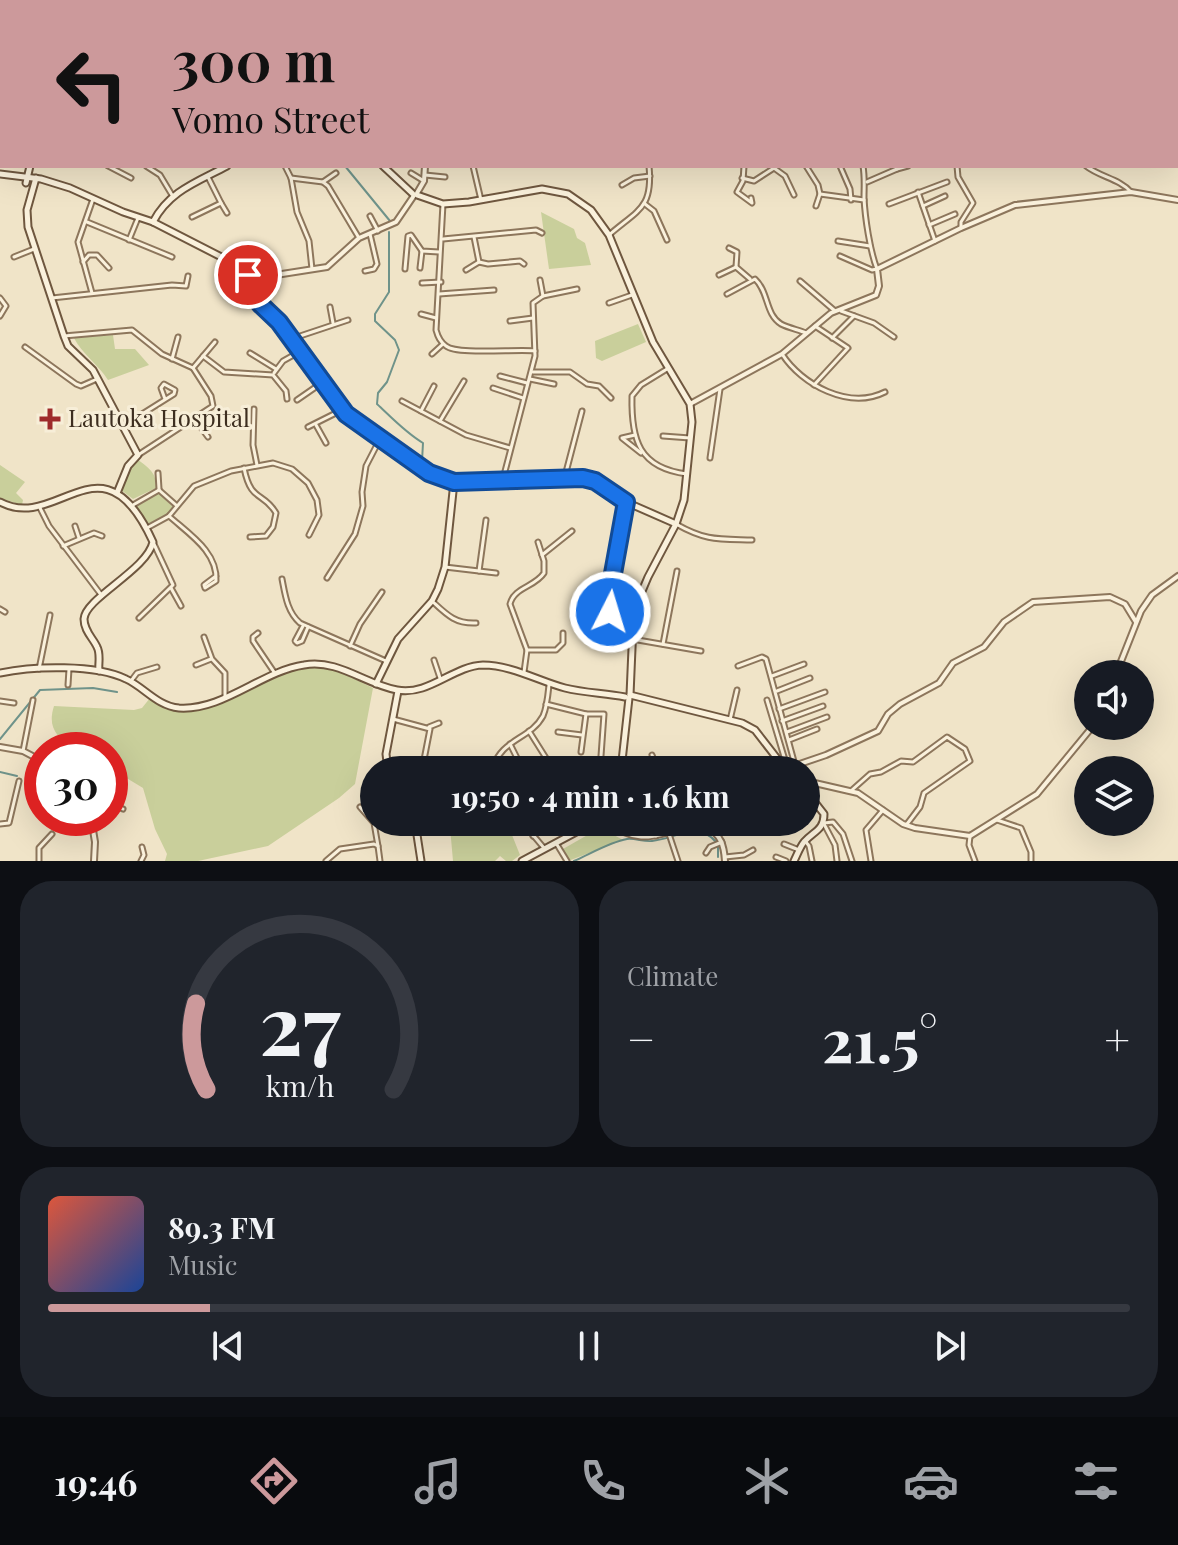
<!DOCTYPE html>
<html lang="en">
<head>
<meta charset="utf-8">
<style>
	:root { --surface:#171b24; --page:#20242c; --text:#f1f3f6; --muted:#9ea1a6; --line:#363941; --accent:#cc999b }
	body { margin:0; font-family:"Playfair Display",serif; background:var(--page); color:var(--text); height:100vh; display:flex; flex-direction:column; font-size:30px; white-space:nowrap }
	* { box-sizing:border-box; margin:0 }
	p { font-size:26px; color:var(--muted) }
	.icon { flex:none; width:44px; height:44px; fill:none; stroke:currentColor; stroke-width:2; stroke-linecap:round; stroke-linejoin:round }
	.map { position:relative; height:861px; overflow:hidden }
	.side { display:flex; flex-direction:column; gap:20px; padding:20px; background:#0d0f14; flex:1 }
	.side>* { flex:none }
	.banner { position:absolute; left:0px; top:0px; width:1178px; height:168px; box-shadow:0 8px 32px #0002; background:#cc999b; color:#111; overflow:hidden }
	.fabs { position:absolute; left:1074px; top:660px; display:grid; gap:16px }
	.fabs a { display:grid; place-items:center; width:80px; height:80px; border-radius:50%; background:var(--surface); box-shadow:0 8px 32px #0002; font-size:40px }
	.speed { position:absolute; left:24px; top:732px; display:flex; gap:16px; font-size:40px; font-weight:700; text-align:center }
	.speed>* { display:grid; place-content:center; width:104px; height:104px; border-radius:50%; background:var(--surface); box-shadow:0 8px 32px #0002; line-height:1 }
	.speed .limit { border:12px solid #d22; background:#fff; color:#111 }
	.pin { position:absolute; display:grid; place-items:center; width:68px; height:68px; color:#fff; margin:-34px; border:4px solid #fff; border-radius:50%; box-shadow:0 2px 8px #0007 }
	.me { position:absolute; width:88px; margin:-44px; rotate:5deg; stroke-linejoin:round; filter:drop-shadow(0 0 6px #0008) }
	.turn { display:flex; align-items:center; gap:28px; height:168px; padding:0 40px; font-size:36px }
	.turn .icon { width:104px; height:104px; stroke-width:2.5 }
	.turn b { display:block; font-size:56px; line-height:68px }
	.big { font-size:60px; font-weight:700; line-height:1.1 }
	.side .widget { flex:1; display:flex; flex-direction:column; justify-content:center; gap:12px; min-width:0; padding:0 28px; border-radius:32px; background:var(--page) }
	.side .dial { align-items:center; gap:0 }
	.dial svg { height:208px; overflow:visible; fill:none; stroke:var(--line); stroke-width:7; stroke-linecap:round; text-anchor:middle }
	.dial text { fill:var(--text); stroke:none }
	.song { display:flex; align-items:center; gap:24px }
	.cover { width:96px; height:96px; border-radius:12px; background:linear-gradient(135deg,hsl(10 70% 55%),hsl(220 70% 35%)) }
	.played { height:8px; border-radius:4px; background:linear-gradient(90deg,var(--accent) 15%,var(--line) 15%) }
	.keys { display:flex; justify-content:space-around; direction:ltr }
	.heat { display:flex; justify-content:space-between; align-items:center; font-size:44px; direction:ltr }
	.side .tiles { flex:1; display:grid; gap:20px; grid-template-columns:1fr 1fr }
	.widget:last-child { grid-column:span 2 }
	.trip { position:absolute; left:360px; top:756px; width:460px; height:80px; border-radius:40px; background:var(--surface); box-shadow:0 8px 32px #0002; font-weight:700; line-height:80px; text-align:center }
	.dock { display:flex; height:128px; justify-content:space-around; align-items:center; background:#090b0e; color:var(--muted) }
	.dock .icon { width:56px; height:56px }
	.dock .current { color:var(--accent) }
	.dock b { font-size:36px; color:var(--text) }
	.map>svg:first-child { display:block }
</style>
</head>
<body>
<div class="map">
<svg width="1178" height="861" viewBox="0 0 1178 861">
	<rect width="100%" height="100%" fill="#f0e4c8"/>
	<!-- green -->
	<g fill="#c9cf9b">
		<path d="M541 212 574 229 577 238 585 243 591 265 549 269Z"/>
		<path d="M638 324 646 342 602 361 596 358 595 341Z"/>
		<path d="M113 335 115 349H135L149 365 108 380C98 364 82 354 74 338Z"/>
		<path d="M137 459C149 468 157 473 156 488L133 499 121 490 133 463Z"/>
		<path d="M0 465 25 482 16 493 23 500 22 505 0 498Z"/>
		<path d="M159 493 173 507 168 514 144 526 134 507 139 501Z"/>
		<path d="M318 666 338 671 373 688 355 784 339 798 268 846 198 861H165L167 854 155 829 143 788 110 768V750H73C57 736 47 728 54 706L134 710 142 708 150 698C157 702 164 707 172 709 204 720 275 668 318 666Z"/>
		<path d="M450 827 504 828 512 835 520 855 512 861H506L500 856 495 861H453Z"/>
		<path d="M598 829H603L623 840 568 861 563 849Z"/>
	</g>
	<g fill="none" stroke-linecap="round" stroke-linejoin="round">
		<!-- stream -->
		<g stroke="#6f938a" stroke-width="2">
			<path d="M345 166 390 221"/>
			<path d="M389 232V292L375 314V321L395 340 399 350 387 382 378 393 377 404C393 419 406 433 423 443L422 461 427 465"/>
			<path d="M433 470 447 476"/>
			<path d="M508 476 562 473"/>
			<path d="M450 477 497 476"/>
			<path d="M0 739 40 690 93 688 117 692"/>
			<path d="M0 772 17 776"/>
			<path d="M718 846V857"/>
			<path d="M574 861C590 854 610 842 627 839 635 838 644 842 652 841 675 839 698 820 716 842"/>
		</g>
		<!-- river -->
		<g stroke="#a9c4bc" stroke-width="5">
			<path d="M143 0 156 2"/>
			<path d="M1061 0 1066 2"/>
			<path d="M959 2V0"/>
		</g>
		<!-- minor casing -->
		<g stroke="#8d765c" stroke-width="7">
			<g id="minor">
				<path d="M31 0 39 2"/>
				<path d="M206 0 207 2"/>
				<path d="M392 0V2"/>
				<path d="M434 0V2"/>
				<path d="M239 2 241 0"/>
				<path d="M0 61 2 54"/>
				<path d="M0 75 2 76"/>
				<path d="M0 119H2"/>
				<path d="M108 166 131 178"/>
				<path d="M146 166 160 175 172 195"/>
				<path d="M285 166 291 178 297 212 309 241 312 269"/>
				<path d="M473 166 481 200"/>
				<path d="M744 166 743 181 737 192 752 203 751 198"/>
				<path d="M806 166 818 185 820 194"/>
				<path d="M840 166 850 189 851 200"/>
				<path d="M957 166 958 177 973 203 961 222V228"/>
				<path d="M1086 166C1100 177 1120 179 1131 192"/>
				<path d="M897 169 908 166"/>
				<path d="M411 173 424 181"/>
				<path d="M425 175 445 177"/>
				<path d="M291 178 323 182 328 186 359 238"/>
				<path d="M742 178 754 181 774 168 785 176 794 195"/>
				<path d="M323 182 336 173"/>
				<path d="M867 182 897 169 896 166"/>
				<path d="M622 185 634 178 650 176"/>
				<path d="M918 192 935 241"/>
				<path d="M221 203 227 213"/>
				<path d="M443 204 436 330C438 337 440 342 446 346 457 355 516 349 535 351"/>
				<path d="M645 204 654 211 667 240"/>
				<path d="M889 204 947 182"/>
				<path d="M816 206 820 194 864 200"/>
				<path d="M923 206 945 196"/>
				<path d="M370 216 378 231"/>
				<path d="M192 217 221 203 208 177"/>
				<path d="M87 222 172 257"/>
				<path d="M929 225 955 214"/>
				<path d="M609 235C639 209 653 208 649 166"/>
				<path d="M474 237 479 262 488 264 520 261 524 264"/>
				<path d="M443 239 536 230 542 233"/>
				<path d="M129 240 138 218"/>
				<path d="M838 241 870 246"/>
				<path d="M729 248 737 252 736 267 750 279"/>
				<path d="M840 256 872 270 877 269C870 251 865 218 864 198 864 186 865 178 863 166"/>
				<path d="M14 257 34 249"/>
				<path d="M83 262 89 255H97L109 268"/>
				<path d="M420 268 422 251"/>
				<path d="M405 269 408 236 411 235 422 251 439 252"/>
				<path d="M466 270 479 262"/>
				<path d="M365 271 374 269 377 264 370 234"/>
				<path d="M719 275 736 267"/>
				<path d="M540 280 543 296"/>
				<path d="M800 281 835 311"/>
				<path d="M422 283 441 282"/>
				<path d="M92 293 78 242 93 199"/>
				<path d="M439 294 494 290"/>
				<path d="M727 294 755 279C769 292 765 314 781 324 789 328 799 330 806 333"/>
				<path d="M0 298 6 306 0 316"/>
				<path d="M52 298 172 285 186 286 188 276"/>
				<path d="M609 303 632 295"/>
				<path d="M330 307 333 323"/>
				<path d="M841 311 874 323 894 337"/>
				<path d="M421 314 436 318"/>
				<path d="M510 321 533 318"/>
				<path d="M64 336 132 330 162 354 193 368 211 396 213 406 138 455"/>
				<path d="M832 338 854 316"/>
				<path d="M291 339 348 320"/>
				<path d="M25 347 76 384 81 386 97 379"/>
				<path d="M250 353 276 369"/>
				<path d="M432 354 443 344"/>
				<path d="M782 354C802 385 849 410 885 392"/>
				<path d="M203 356 224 372 273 375 286 391 287 399"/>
				<path d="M172 359 178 337"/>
				<path d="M193 368 215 342"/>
				<path d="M667 369 641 385 632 396C631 440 639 468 687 474"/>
				<path d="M533 372H570L587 384 599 386 611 398"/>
				<path d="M274 373 283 361 299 352"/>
				<path d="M500 376 527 383"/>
				<path d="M530 379 554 384"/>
				<path d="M814 385 848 348 815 326"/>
				<path d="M493 388 523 398"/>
				<path d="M297 400 323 382"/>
				<path d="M402 401 466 435 510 448"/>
				<path d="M254 409 253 445 257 465"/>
				<path d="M421 411 434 386"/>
				<path d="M194 418 208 437"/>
				<path d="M440 421 464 381"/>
				<path d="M316 425 326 443"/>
				<path d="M123 426 174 394 175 390 164 384 161 388 165 399"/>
				<path d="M308 427 342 410"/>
				<path d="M635 435 622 438 641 453"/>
				<path d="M663 436 690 438"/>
				<path d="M710 458 720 389"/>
				<path d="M244 468C251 503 263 491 276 513L273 527 266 536 250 537"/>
				<path d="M158 473 159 489"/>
				<path d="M565 476 582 411"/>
				<path d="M503 479 535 356 533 303 543 296 577 289"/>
				<path d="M159 490 176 505"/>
				<path d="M626 502 609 607 613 617 633 625"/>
				<path d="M133 505 159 490"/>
				<path d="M40 508 49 526 102 596"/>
				<path d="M169 516C189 534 218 552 216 581L205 588 204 585 216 576"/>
				<path d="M676 524C706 541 718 539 752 540"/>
				<path d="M75 526 79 538"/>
				<path d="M147 528 169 516 194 486 231 471 273 463 292 469 308 483 317 500 319 515 309 535"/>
				<path d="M63 546 94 533 102 536"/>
				<path d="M542 555 572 531"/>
				<path d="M445 567 496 573"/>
				<path d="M479 571 486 520"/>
				<path d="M327 578 355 534 363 506 362 492 366 466 381 437"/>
				<path d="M282 579C285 594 287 612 300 623L386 661"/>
				<path d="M171 588 181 606"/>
				<path d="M432 601C446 614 455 624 476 623"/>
				<path d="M0 609 5 612"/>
				<path d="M139 618 173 585 153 542"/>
				<path d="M303 626 295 641 297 643 302 641 308 627"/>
				<path d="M258 633 253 637V641L274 672"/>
				<path d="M204 637 212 659 225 673V696"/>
				<path d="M632 639 701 651"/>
				<path d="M663 644 677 571"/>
				<path d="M350 646 360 624 382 592"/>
				<path d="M527 650H556L563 643V633"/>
				<path d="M434 660 440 678"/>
				<path d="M196 665 211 659"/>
				<path d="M738 666 762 657 766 659 795 765"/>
				<path d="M39 669 50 615"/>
				<path d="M524 672 527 650 510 604C514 587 535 587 544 573V561L538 542"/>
				<path d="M772 676 804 664"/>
				<path d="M131 681 137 673 157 667"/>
				<path d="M68 685 69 669"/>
				<path d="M777 691 810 678"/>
				<path d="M767 700 785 760 783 766"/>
				<path d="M0 701 14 703"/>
				<path d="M546 704 586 714H604L600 770"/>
				<path d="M779 709 825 692"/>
				<path d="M393 719 430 729 422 770"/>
				<path d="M730 720 737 690"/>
				<path d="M782 721 823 706"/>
				<path d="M429 727 439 723"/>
				<path d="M529 731 546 758"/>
				<path d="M558 732 582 735"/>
				<path d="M787 732 827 717"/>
				<path d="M789 740 817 729"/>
				<path d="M510 744 518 760 519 770"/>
				<path d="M23 751 33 700"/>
				<path d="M581 752 586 714"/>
				<path d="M652 755 658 770"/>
				<path d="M677 766 719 770"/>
				<path d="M492 770C501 738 530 740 543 716 547 707 548 695 549 685"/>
				<path d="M852 790 870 774 881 772 901 761 913 762 947 737 965 749 970 761 924 793 920 807 907 824"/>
				<path d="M110 803 123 809"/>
				<path d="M360 807 374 823 378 846"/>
				<path d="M997 820 1021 828 1031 852V861"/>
				<path d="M522 822 544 848"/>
				<path d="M559 822 564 828 571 822"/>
				<path d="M654 822 656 836"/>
				<path d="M824 823 833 822 843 834 852 861"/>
				<path d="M0 824 9 823 19 781"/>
				<path d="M824 824 835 845 837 861"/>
				<path d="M669 834 678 861"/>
				<path d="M533 836 548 822"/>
				<path d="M970 836 969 845 975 861"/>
				<path d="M806 842 809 846 812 861"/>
				<path d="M556 843 567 861"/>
				<path d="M784 844 799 850"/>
				<path d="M706 853 710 847 722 842"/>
				<path d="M725 857 744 855 753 850"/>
				<path d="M776 857 786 861"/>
				<path d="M39 861V848L52 834"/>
				<path d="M141 861 144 855 142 847"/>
				<path d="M326 861 340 849 374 844 378 846 380 861"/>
				<path d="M871 861 866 830 883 810"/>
			</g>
		</g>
		<!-- tertiary casing -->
		<g stroke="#8d765c" stroke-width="8">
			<g id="tertiary">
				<path d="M1170 0 1171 2"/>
				<path d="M1176 19 1178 26"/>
				<path d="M417 193 424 181 425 166"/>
				<path d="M250 279 327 267 359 238 396 222 413 197"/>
				<path d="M690 404 782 354 831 313 876 295 879 286 877 269 961 228 1015 205 1131 192 1178 200"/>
				<path d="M1116 674 1141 611 1152 595 1178 576"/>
				<path d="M0 747 23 751 42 761"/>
				<path d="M785 769 826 755 878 731 888 714 900 704 939 683 953 663 984 647 1004 622 1033 602 1110 597 1125 604 1136 622"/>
				<path d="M806 781 858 793 903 824 915 828 970 836 1037 794 1093 726"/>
				<path d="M91 818 95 842 94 861"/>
				<path d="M609 822C645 853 668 825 706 826 721 835 724 845 725 861"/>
			</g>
		</g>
		<!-- secondary casing -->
		<g stroke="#6f573f" stroke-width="9">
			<g id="secondary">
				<path d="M0 44H2"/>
				<path d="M383 166 413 194"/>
				<path d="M0 174 41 179 70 188 123 212 153 222 237 265 250 279 260 304 279 322 346 414 381 437 429 473 454 482 583 478 595 481 626 502 676 524"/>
				<path d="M36 178 27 210 28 227 64 336 68 346 93 370 138 455 128 466 117 493"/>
				<path d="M26 183 30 166"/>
				<path d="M417 195 443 204 469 202 542 189 568 194 591 210 609 235 653 342 690 404 692 422 684 500 676 524 648 577 637 603 633 625 630 695"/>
				<path d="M153 222C169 191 197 182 227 166"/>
				<path d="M0 502C58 533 102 430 153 542 147 570 85 598 84 619 84 631 93 638 97 647 101 654 98 664 99 671"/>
				<path d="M0 673C33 666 96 664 126 679 144 687 157 706 179 708 223 711 262 671 304 665 339 659 364 684 397 690 429 696 453 666 483 665 511 665 539 681 565 688 585 693 605 693 625 697"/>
				<path d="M376 684 398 639 432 601 438 589 445 567 454 482"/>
				<path d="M630 695 742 723 755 730 786 770"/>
				<path d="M388 770 386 754 398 691"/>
				<path d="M621 770 629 698"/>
				<path d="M415 822 421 861"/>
				<path d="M522 861 595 822"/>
				<path d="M794 861C797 855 800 847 804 842 814 831 824 830 824 814L806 791"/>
			</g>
		</g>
		<!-- minor -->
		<use href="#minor" stroke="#faf1dc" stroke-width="3"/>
		<!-- tertiary -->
		<use href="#tertiary" stroke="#faf1dc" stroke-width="4"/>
		<!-- secondary -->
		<use href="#secondary" stroke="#faf1dc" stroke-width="5"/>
	</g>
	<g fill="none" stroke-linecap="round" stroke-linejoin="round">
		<!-- route casing -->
		<g stroke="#114b97" stroke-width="20">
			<path id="route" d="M248 275 260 304 279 322 346 414 429 473 454 482 583 478 595 481 626 502 608 601 610 612"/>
		</g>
		<!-- route -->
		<use href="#route" stroke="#1a73e8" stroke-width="14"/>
	</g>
	<!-- markers -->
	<path fill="#9e2a2b" stroke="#f7eed8" stroke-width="3" d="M46 407h8v8h8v8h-8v8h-8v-8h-8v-8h8z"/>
	<g text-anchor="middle" stroke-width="6" stroke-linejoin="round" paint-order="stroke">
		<!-- poi labels -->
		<g font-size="24" fill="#3d2e20" stroke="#f7eed8" text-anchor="start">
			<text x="68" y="427">Lautoka Hospital</text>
		</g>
	</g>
</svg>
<div class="fabs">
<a><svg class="icon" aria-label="sound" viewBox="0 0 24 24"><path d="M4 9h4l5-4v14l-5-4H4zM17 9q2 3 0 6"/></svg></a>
<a><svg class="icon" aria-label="layers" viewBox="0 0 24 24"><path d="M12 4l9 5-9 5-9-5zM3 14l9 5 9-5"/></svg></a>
</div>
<div class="speed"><div class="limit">30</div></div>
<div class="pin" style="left:248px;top:275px;background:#d93025"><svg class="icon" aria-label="arrive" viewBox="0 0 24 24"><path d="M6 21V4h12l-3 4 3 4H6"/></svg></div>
<svg class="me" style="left:610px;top:612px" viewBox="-20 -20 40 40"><circle r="17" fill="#1a73e8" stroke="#fff" stroke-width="3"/><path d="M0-11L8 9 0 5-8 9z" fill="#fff"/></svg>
<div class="trip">19:50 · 4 min · 1.6 km</div>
<div class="banner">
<div class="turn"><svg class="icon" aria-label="left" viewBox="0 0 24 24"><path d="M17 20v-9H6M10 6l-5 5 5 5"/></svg><div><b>300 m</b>Vomo Street</div></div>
</div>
</div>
<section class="side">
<div class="tiles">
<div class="widget dial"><svg viewBox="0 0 100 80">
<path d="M14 69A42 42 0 1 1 86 69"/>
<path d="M14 69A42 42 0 0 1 10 36" stroke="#cc999b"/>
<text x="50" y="56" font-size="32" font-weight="700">27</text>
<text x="50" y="72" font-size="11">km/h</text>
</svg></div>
<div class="widget"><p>Climate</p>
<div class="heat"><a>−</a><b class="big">21.5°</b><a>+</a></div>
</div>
<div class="widget">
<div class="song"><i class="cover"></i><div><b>89.3 FM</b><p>Music</p></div></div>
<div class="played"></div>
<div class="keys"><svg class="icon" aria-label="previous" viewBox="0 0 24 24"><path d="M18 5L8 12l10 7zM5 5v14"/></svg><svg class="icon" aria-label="pause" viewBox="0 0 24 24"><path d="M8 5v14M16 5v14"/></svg><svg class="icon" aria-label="next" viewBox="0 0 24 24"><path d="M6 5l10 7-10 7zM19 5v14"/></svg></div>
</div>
</div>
</section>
<nav class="dock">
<b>19:46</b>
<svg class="icon current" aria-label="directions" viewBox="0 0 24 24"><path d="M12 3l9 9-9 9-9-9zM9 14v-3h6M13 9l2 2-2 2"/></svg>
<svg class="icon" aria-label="music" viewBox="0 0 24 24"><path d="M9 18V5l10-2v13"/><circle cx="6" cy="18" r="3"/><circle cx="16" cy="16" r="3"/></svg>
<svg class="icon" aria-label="phone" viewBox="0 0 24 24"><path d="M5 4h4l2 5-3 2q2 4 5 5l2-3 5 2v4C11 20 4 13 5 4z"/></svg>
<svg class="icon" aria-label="climate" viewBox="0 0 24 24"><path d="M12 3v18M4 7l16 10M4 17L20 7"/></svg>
<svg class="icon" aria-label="car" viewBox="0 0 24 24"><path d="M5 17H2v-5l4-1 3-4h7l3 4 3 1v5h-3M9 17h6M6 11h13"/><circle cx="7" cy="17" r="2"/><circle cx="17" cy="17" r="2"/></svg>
<svg class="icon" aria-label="filters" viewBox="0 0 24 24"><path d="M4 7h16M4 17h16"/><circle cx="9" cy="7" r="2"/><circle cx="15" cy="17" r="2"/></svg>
</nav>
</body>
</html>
